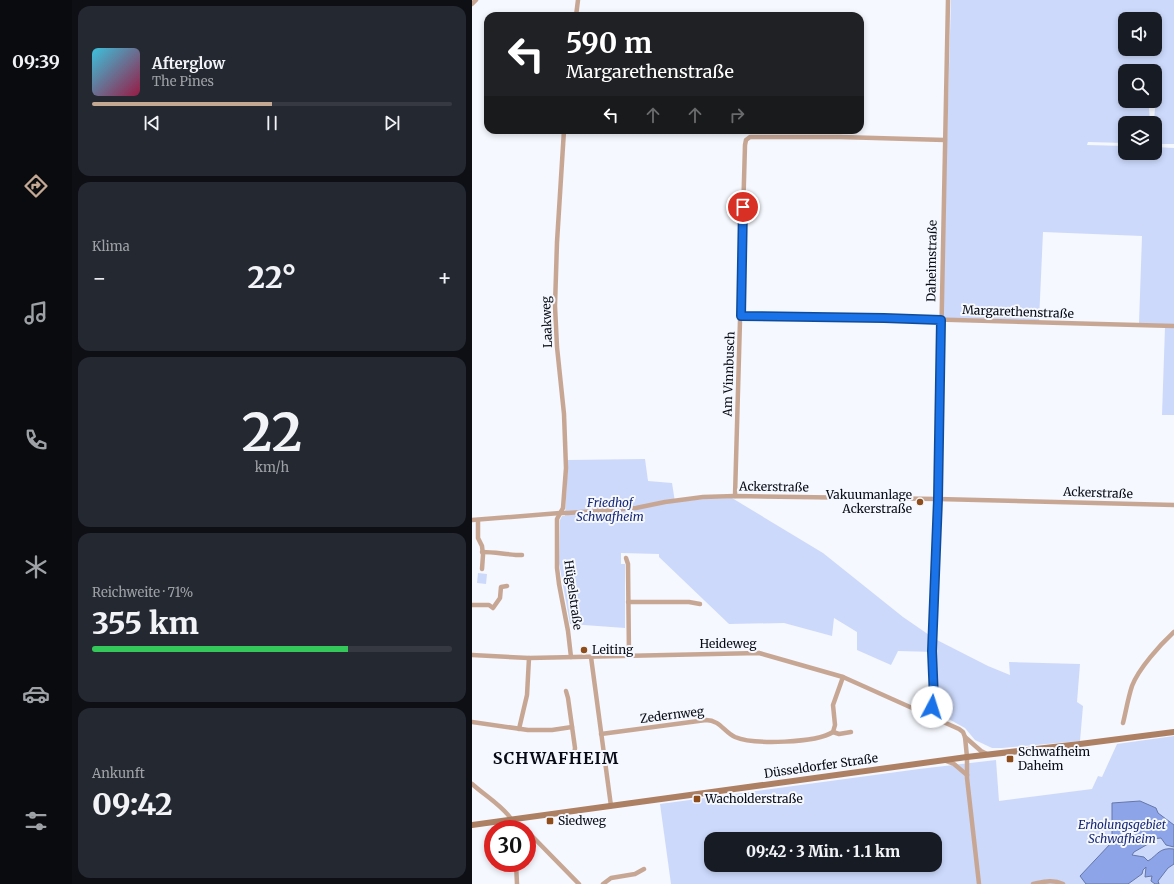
<!DOCTYPE html>
<html lang="de">
<head>
<meta charset="utf-8">
<style>
	:root { --surface:#171b24; --page:#242831; --text:#f1f3f6; --muted:#9ea1a6; --line:#363941; --accent:#c5a894 }
	body { margin:0; font-family:Merriweather,serif; background:var(--page); color:var(--text); height:100vh; display:flex; flex-direction:column; font-size:15px; white-space:nowrap }
	* { box-sizing:border-box; margin:0 }
	p { font-size:13px; color:var(--muted) }
	.icon { flex:none; width:22px; height:22px; fill:none; stroke:currentColor; stroke-width:2; stroke-linecap:round; stroke-linejoin:round }
	.map { position:relative; flex:1; overflow:hidden }
	.details { display:flex; flex-direction:column; gap:6px; padding:6px; background:#0d0f14; width:400px }
	.details>* { flex:none }
	.guide { position:absolute; left:12px; top:12px; width:380px; height:122px; border-radius:12px; box-shadow:0 2px 6px #0003; background:#202124; color:#fff; overflow:hidden }
	.tools { position:absolute; left:646px; top:12px; display:grid; gap:8px }
	.tools a { display:grid; place-items:center; width:44px; height:44px; border-radius:8px; background:var(--surface); box-shadow:0 2px 6px #0003; font-size:20px }
	.speed { position:absolute; left:12px; top:820px; display:flex; gap:8px; font-size:20px; font-weight:700; text-align:center }
	.speed>* { display:grid; place-content:center; width:52px; height:52px; border-radius:50%; background:var(--surface); box-shadow:0 2px 6px #0003; line-height:1 }
	.speed .limit { border:6px solid #d22; background:#fff; color:#111 }
	.pin { position:absolute; display:grid; place-items:center; width:34px; height:34px; color:#fff; margin:-17px; border:2px solid #fff; border-radius:50%; box-shadow:0 1px 4px #0007 }
	.me { position:absolute; width:44px; margin:-22px; rotate:5deg; stroke-linejoin:round; filter:drop-shadow(0 0 3px #0008) }
	.turn { display:flex; align-items:center; gap:14px; height:84px; padding:0 16px; font-size:18px }
	.turn .icon { width:52px; height:52px; stroke-width:2.5 }
	.turn b { display:block; font-size:28px; line-height:34px }
	.lanes { display:flex; align-items:center; height:38px; padding:0 16px; background:#0003; justify-content:center; gap:20px; direction:ltr }
	.lanes .off { opacity:.35 }
	.big { font-size:30px; font-weight:800; line-height:1.1 }
	.details .card { flex:1; display:flex; flex-direction:column; justify-content:center; gap:6px; min-width:0; padding:0 14px; border-radius:12px; background:var(--page) }
	.details .dial { align-items:center; gap:0 }
	.dial b { font-size:52px; line-height:1 }
	.song { display:flex; align-items:center; gap:12px }
	.cover { width:48px; height:48px; border-radius:6px; background:linear-gradient(135deg,hsl(190 70% 55%),hsl(340 70% 35%)) }
	.played { height:4px; border-radius:2px; background:linear-gradient(90deg,var(--accent) 50%,var(--line) 50%) }
	.keys { display:flex; justify-content:space-around; direction:ltr }
	.heat { display:flex; justify-content:space-between; align-items:center; font-size:22px; direction:ltr }
	.charge { height:6px; border-radius:3px; background:linear-gradient(90deg,#34c759 71%,var(--line) 0) }
	.trip { position:absolute; left:232px; top:832px; width:238px; height:40px; border-radius:12px; background:var(--surface); box-shadow:0 2px 6px #0003; font-weight:800; line-height:40px; text-align:center }
	main { display:flex; flex:1; min-height:0 }
	.tab-bar { display:flex; flex-direction:column; width:72px; justify-content:space-around; align-items:center; background:#090b0e; color:var(--muted) }
	.tab-bar .icon { width:28px; height:28px }
	.tab-bar .active { color:var(--accent) }
	.tab-bar b { font-size:18px; color:var(--text) }
	.map>svg:first-child { display:block }
</style>
</head>
<body>
<main>
<nav class="tab-bar">
<b>09:39</b>
<svg class="icon active" aria-label="directions" viewBox="0 0 24 24"><path d="M12 3l9 9-9 9-9-9zM9 14v-3h6M13 9l2 2-2 2"/></svg>
<svg class="icon" aria-label="music" viewBox="0 0 24 24"><path d="M9 18V5l10-2v13"/><circle cx="6" cy="18" r="3"/><circle cx="16" cy="16" r="3"/></svg>
<svg class="icon" aria-label="phone" viewBox="0 0 24 24"><path d="M5 4h4l2 5-3 2q2 4 5 5l2-3 5 2v4C11 20 4 13 5 4z"/></svg>
<svg class="icon" aria-label="climate" viewBox="0 0 24 24"><path d="M12 3v18M4 7l16 10M4 17L20 7"/></svg>
<svg class="icon" aria-label="car" viewBox="0 0 24 24"><path d="M5 17H2v-5l4-1 3-4h7l3 4 3 1v5h-3M9 17h6M6 11h13"/><circle cx="7" cy="17" r="2"/><circle cx="17" cy="17" r="2"/></svg>
<svg class="icon" aria-label="filters" viewBox="0 0 24 24"><path d="M4 7h16M4 17h16"/><circle cx="9" cy="7" r="2"/><circle cx="15" cy="17" r="2"/></svg>
</nav>
<section class="details">
<div class="card">
<div class="song"><i class="cover"></i><div><b>Afterglow</b><p>The Pines</p></div></div>
<div class="played"></div>
<div class="keys"><svg class="icon" aria-label="previous" viewBox="0 0 24 24"><path d="M18 5L8 12l10 7zM5 5v14"/></svg><svg class="icon" aria-label="pause" viewBox="0 0 24 24"><path d="M8 5v14M16 5v14"/></svg><svg class="icon" aria-label="next" viewBox="0 0 24 24"><path d="M6 5l10 7-10 7zM19 5v14"/></svg></div>
</div>
<div class="card"><p>Klima</p>
<div class="heat"><a>−</a><b class="big">22°</b><a>+</a></div>
</div>
<div class="card dial"><b>22</b><p>km/h</p></div>
<div class="card"><p>Reichweite · 71%</p><b class="big">355 km</b><div class="charge"></div></div>
<div class="card"><p>Ankunft</p><b class="big">09:42</b></div>
</section>
<div class="map">
<svg width="702" height="884" viewBox="0 0 702 884">
	<rect width="100%" height="100%" fill="#f5f8fe"/>
	<!-- green -->
	<g fill="#ccd9fb" fill-rule="evenodd">
		<path d="M479 0H702V144H683V123H682L683 108H677L678 123H653V143L616 142 615 145 653 146V153H683V147L702 148V325L667 324 670 236 571 232 567 321 472 318 470 314ZM653 19H683V49H653ZM653 71H683V101H653Z"/>
		<path d="M693 327 702 328V415H690Z"/>
		<path d="M173 459 176 481 200 483 203 502 232 499 260 498 351 553 431 617 463 639 516 666 538 675 537 662 608 664 605 702 611 706 608 741 530 748H520L503 740 493 728 464 712 465 683 463 652 426 651 419 665 385 650V632L362 618 360 636 312 623 257 624 187 557V554L149 553V564H153V628L98 624 87 563 88 520 90 516H93L96 460Z"/>
		<path d="M6 573 15 574 14 584 5 583Z"/>
		<path d="M702 736V884H199L188 804 447 769 524 760 527 801 620 789 626 776 630 777 645 744ZM239 839H463V865H239Z"/>
	</g>
	<!-- water -->
	<path fill="#8da5e8" stroke="#6577a9" d="M668 801 684 808 686 813 702 825V847L694 845 689 838 679 839 676 844 662 852 660 855 672 857 676 861C686 855 687 847 702 849V864L696 868 686 881 687 884H683L679 881 680 876 673 877 674 867 671 870 670 874 656 884H614L608 876 640 842V803Z"/>
	<g fill="none" stroke-linecap="round" stroke-linejoin="round">
		<!-- street -->
		<g stroke="#c7a794" stroke-width="4.5">
			<path d="M0 4 4 0"/>
			<path d="M104 16 106 0"/>
			<path d="M92 130 85 242 83 306 85 347 92 414 94 468 91 508 85 519V568L87 584 96 631 99 657"/>
			<path d="M269 316 412 318 702 326"/>
			<path d="M263 496 273 145 274 140 278 137H368L473 140"/>
			<path d="M0 520 88 513H96L164 508 193 502 231 497 263 496 466 499 702 505"/>
			<path d="M6 520V538L10 546 11 555 10 569"/>
			<path d="M10 552C24 552 36 555 50 555"/>
			<path d="M154 558 156 564 157 656"/>
			<path d="M156 602H217L228 604"/>
			<path d="M0 605H17L21 608 28 598 29 587 35 586"/>
			<path d="M0 655 57 658 287 653 371 677 487 729 491 732 493 737 495 757V778L507 884"/>
			<path d="M119 657 139 806"/>
			<path d="M94 691 96 698 103 748 102 756"/>
			<path d="M458 715 462 699 460 651 466 499 476 0"/>
			<path d="M0 722 56 730H80L100 727"/>
			<path d="M651 723C654 711 656 698 660 686 667 668 688 645 702 632"/>
			<path d="M47 729 55 695 57 658"/>
			<path d="M361 732 367 734 379 732"/>
			<path d="M129 734 234 720C248 720 252 732 263 737 282 745 344 743 361 732L363 725 361 705 371 677"/>
			<path d="M493 737 509 751 515 754"/>
			<path d="M474 761 482 764 495 775"/>
			<path d="M0 784C11 794 32 807 39 819 40 822 40 826 40 829"/>
			<path d="M57 833 107 884"/>
			<path d="M44 863 45 884"/>
			<path d="M131 884 139 878 163 874 172 869"/>
			<path d="M561 884C571 882 581 879 591 884"/>
		</g>
		<!-- secondary -->
		<path stroke="#ad7f63" stroke-width="6" d="M0 825 495 757 608 744 702 732"/>
	</g>
	<g fill="none" stroke-linecap="round" stroke-linejoin="round">
		<!-- route casing -->
		<g stroke="#114b97" stroke-width="10">
			<path id="route" d="M271 207 269 316 412 318 469 320 466 499 460 651 462 699 460 707"/>
		</g>
		<!-- route -->
		<use href="#route" stroke="#1a73e8" stroke-width="7"/>
	</g>
	<!-- markers -->
	<g fill="#8f4d1c" stroke="#f5f8fe" stroke-width="1.5">
		<circle cx="448" cy="502" r="4"/>
		<circle cx="112" cy="650" r="4"/>
		<rect x="534" y="755" width="8" height="8" rx="2"/>
		<rect x="221" y="795" width="8" height="8" rx="2"/>
		<rect x="74" y="817" width="8" height="8" rx="2"/>
	</g>
	<g text-anchor="middle" stroke-width="4" stroke-linejoin="round" paint-order="stroke">
		<!-- street labels -->
		<g font-size="12" fill="#080b15" stroke="#f5f8fe">
			<text transform="translate(460 261) rotate(-89)" y="4">Daheimstraße</text>
			<text transform="translate(546 312) rotate(2)" y="4">Margarethenstraße</text>
			<text transform="translate(75 322) rotate(-92)" y="4">Laakweg</text>
			<text transform="translate(257 374) rotate(-88)" y="4">Am Vinnbusch</text>
			<text transform="translate(302 487) rotate(1)" y="4">Ackerstraße</text>
			<text transform="translate(626 493) rotate(2)" y="4">Ackerstraße</text>
			<text transform="translate(101 595) rotate(82)" y="4">Hügelstraße</text>
			<text x="256" y="648">Heideweg</text>
			<text transform="translate(200 715) rotate(-7)" y="4">Zedernweg</text>
			<text transform="translate(349 766) rotate(-8)" y="4">Düsseldorfer Straße</text>
		</g>
		<!-- poi labels -->
		<g font-size="12" fill="#080b15" stroke="#f5f8fe" text-anchor="start">
			<text x="440" y="499" text-anchor="end">Vakuumanlage<tspan x="440" dy="14">Ackerstraße</tspan></text>
			<text x="120" y="654">Leiting</text>
			<text x="546" y="756">Schwafheim<tspan x="546" dy="14">Daheim</tspan></text>
			<text x="233" y="803">Wacholderstraße</text>
			<text x="86" y="825">Siedweg</text>
		</g>
		<!-- park labels -->
		<g font-size="12" font-style="italic" fill="#182975" stroke="#f5f8fe">
			<text x="138" y="507">Friedhof<tspan x="138" dy="14">Schwafheim</tspan></text>
			<text x="650" y="829">Erholungsgebiet<tspan x="650" dy="14">Schwafheim</tspan></text>
		</g>
		<!-- district labels -->
		<g font-size="16" font-weight="bold" letter-spacing="1" fill="#080b15" stroke="#f5f8fe">
			<text x="84" y="764">SCHWAFHEIM</text>
		</g>
	</g>
</svg>
<div class="tools">
<a><svg class="icon" aria-label="sound" viewBox="0 0 24 24"><path d="M4 9h4l5-4v14l-5-4H4zM17 9q2 3 0 6"/></svg></a>
<a><svg class="icon" aria-label="search" viewBox="0 0 24 24"><circle cx="10" cy="10" r="6"/><path d="M15 15l6 6"/></svg></a>
<a><svg class="icon" aria-label="layers" viewBox="0 0 24 24"><path d="M12 4l9 5-9 5-9-5zM3 14l9 5 9-5"/></svg></a>
</div>
<div class="speed"><div class="limit">30</div></div>
<div class="pin" style="left:271px;top:207px;background:#d93025"><svg class="icon" aria-label="arrive" viewBox="0 0 24 24"><path d="M6 21V4h12l-3 4 3 4H6"/></svg></div>
<svg class="me" style="left:460px;top:707px" viewBox="-20 -20 40 40"><circle r="19" fill="#fff"/><path d="M0-13L10 11 0 6-10 11z" fill="#1a73e8"/></svg>
<div class="trip">09:42 · 3 Min. · 1.1 km</div>
<div class="guide">
<div class="turn"><svg class="icon" aria-label="left" viewBox="0 0 24 24"><path d="M17 20v-9H6M10 6l-5 5 5 5"/></svg><div><b>590 m</b>Margarethenstraße</div></div>
<div class="lanes"><svg class="icon" aria-label="left" viewBox="0 0 24 24"><path d="M17 20v-9H6M10 6l-5 5 5 5"/></svg><svg class="icon off" aria-label="ahead" viewBox="0 0 24 24"><path d="M12 20V5M6 11l6-6 6 6"/></svg><svg class="icon off" aria-label="ahead" viewBox="0 0 24 24"><path d="M12 20V5M6 11l6-6 6 6"/></svg><svg class="icon off" aria-label="right" viewBox="0 0 24 24"><path d="M7 20v-9h11M14 6l5 5-5 5"/></svg></div>
</div>
</div>
</main>
</body>
</html>
